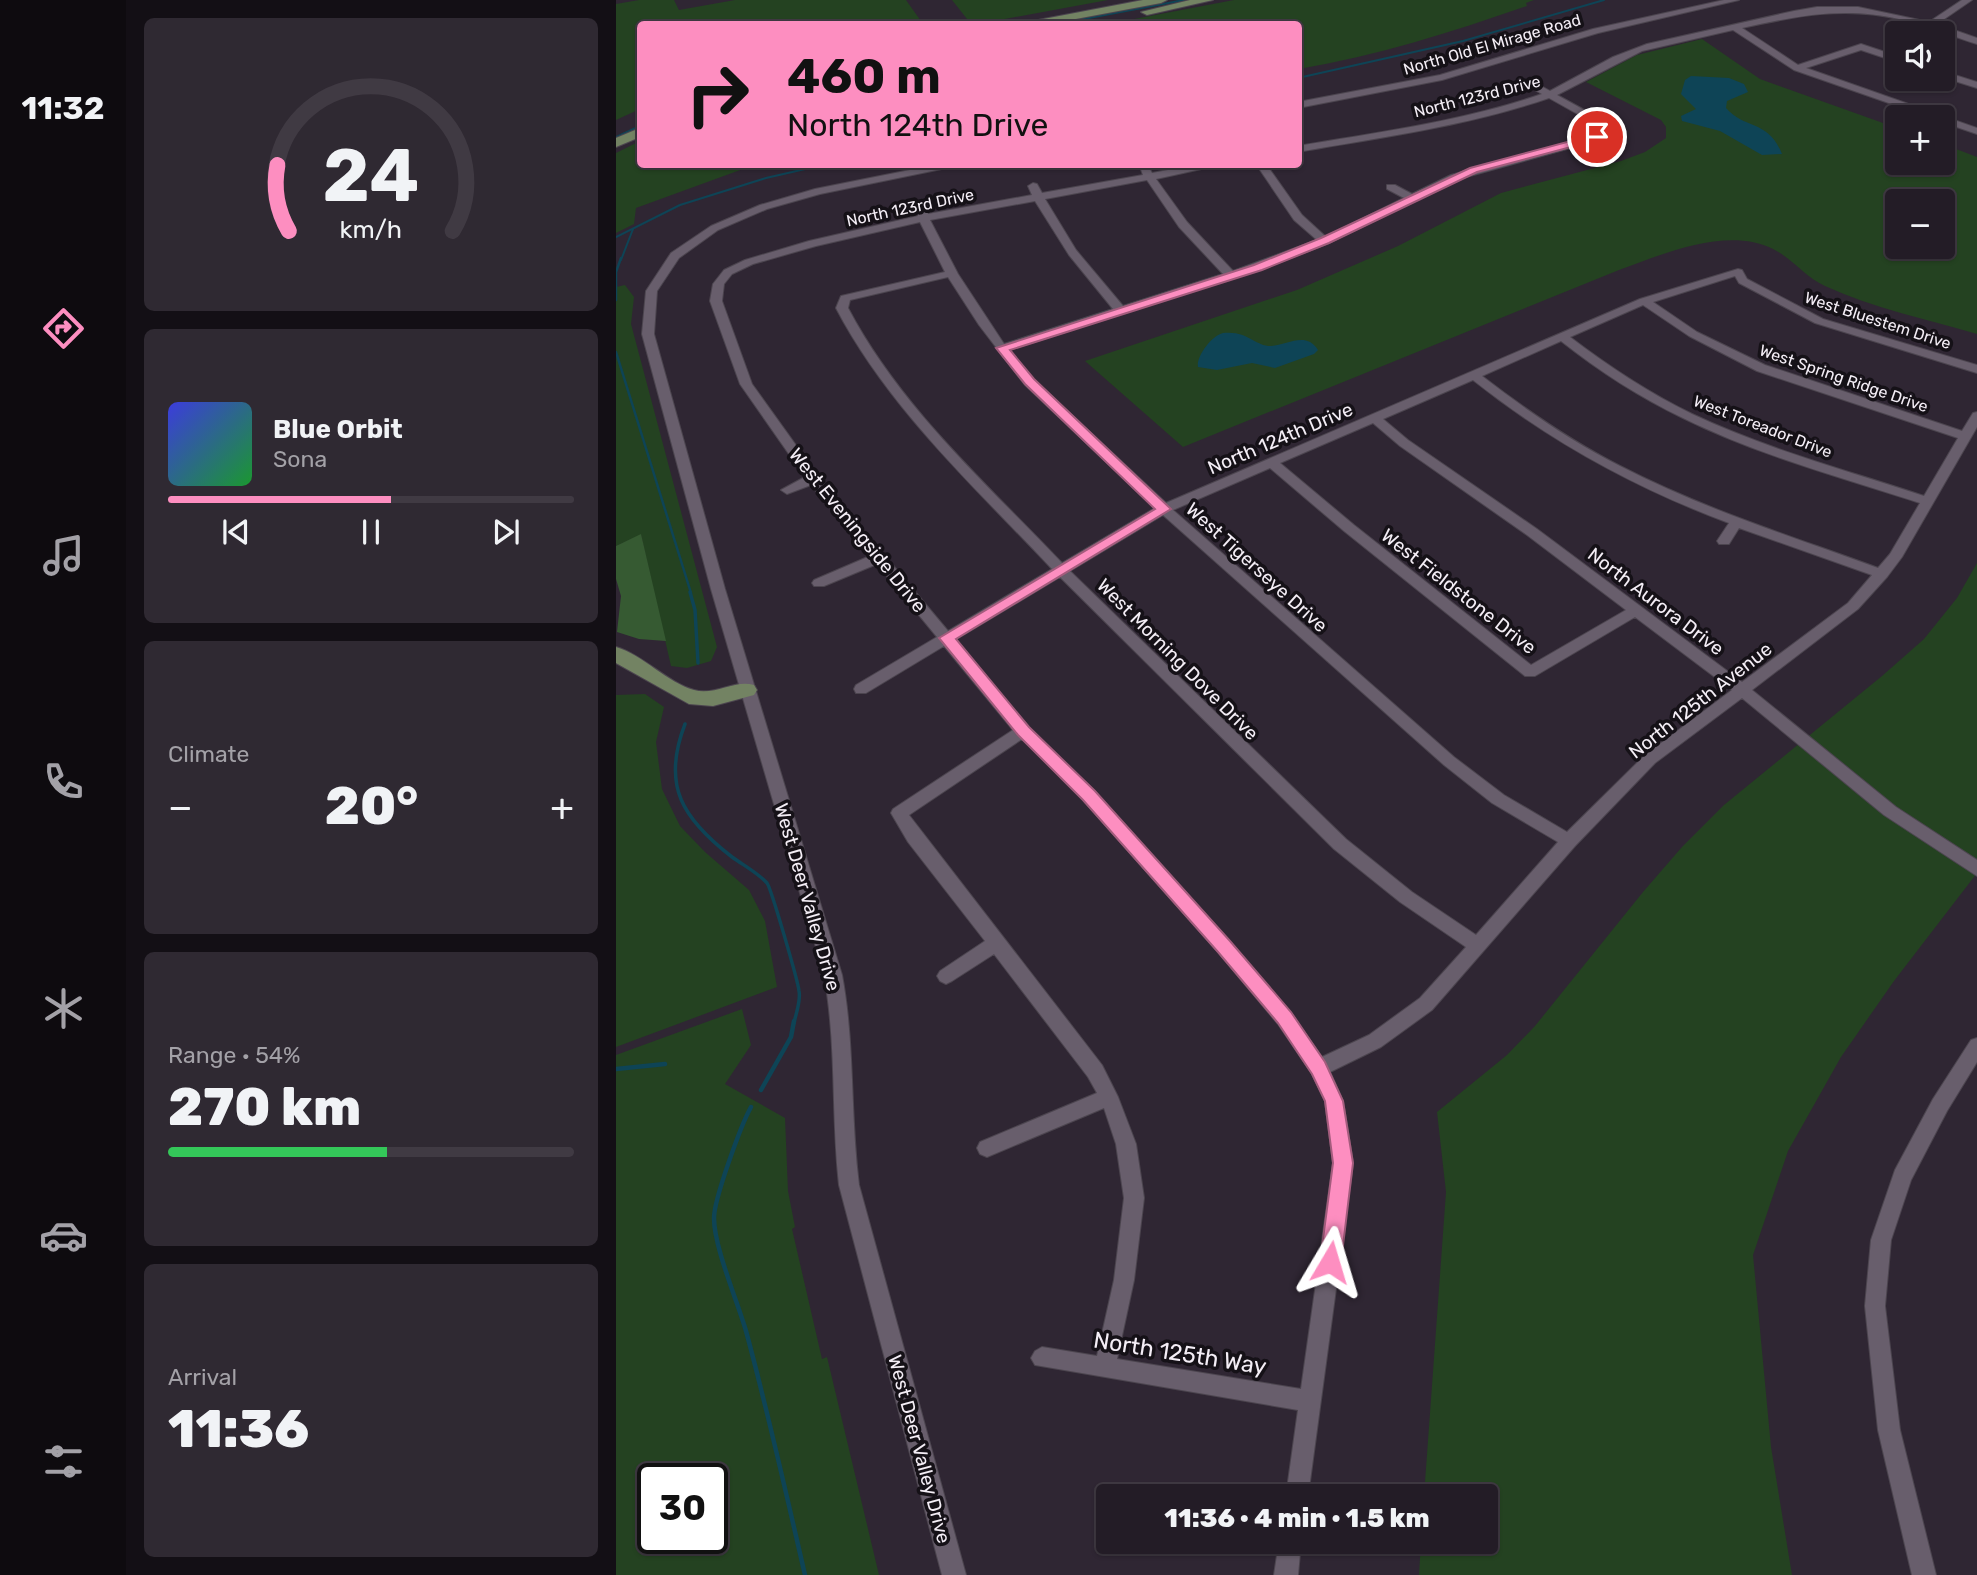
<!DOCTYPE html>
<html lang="en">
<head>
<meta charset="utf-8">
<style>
	:root { --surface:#231c26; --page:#2f2932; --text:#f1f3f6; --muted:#a3a1a7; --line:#403a43; --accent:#fd8ec0 }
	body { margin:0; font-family:Rubik,sans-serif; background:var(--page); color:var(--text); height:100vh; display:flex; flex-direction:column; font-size:26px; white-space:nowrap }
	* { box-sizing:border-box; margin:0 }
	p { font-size:23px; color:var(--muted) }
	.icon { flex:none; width:38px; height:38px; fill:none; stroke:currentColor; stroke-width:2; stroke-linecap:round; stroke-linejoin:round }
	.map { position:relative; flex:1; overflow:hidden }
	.side { display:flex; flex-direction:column; gap:18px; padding:18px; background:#130f15; width:490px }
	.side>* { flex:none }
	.hud { position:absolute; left:21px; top:21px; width:665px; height:147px; border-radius:7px; box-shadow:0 2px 5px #0004,0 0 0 2px var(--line); background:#fd8ec0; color:#111; overflow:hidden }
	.tools { position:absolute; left:1269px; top:21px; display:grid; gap:14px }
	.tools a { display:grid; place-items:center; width:70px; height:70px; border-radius:7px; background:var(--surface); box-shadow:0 2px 5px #0004,0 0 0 2px var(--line); font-size:35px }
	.speed { position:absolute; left:21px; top:1463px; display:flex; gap:14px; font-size:35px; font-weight:700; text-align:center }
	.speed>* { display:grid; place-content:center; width:91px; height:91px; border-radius:50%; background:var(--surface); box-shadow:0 2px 5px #0004,0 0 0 2px var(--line); line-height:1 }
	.speed .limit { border:4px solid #111; border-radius:10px; background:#fff; color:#111 }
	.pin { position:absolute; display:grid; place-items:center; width:60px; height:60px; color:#fff; margin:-30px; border:4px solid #fff; border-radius:50%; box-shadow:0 2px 7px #0007 }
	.me { position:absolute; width:77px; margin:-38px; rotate:7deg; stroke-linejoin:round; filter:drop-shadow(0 0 5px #0008) }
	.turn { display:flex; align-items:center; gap:24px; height:147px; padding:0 35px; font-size:32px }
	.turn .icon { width:91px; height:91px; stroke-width:2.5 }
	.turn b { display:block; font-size:49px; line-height:60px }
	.big { font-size:52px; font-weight:800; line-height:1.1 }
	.side .tile { flex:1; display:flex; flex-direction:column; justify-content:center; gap:10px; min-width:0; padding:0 24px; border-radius:10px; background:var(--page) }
	.side .dial { align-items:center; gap:0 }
	.dial svg { height:182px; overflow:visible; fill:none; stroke:var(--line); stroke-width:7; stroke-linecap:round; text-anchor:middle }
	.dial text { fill:var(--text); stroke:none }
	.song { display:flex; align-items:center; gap:21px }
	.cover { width:84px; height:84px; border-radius:10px; background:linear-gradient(135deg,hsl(240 70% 55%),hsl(130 70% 35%)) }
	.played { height:7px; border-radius:4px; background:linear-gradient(90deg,var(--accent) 55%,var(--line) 55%) }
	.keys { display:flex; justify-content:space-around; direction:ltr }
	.heat { display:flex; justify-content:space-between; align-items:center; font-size:38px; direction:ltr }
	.charge { height:10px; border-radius:5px; background:linear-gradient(90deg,#34c759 54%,var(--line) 0) }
	.trip { position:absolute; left:480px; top:1484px; width:402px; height:70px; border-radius:7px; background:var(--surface); box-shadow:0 2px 5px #0004,0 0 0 2px var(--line); font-weight:800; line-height:70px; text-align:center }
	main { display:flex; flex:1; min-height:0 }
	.dock { display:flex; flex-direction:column; width:126px; justify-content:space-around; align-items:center; background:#0e0b0f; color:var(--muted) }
	.dock .icon { width:49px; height:49px }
	.dock .on { color:var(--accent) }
	.dock b { font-size:32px; color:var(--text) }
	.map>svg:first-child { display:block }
</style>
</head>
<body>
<main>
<nav class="dock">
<b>11:32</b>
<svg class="icon on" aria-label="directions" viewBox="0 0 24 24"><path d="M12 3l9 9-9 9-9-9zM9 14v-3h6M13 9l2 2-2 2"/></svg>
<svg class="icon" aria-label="music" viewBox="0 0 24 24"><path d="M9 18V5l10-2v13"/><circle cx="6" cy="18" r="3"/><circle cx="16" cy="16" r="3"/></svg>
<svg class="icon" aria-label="phone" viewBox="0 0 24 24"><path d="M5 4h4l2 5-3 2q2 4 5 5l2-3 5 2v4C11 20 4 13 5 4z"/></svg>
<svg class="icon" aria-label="climate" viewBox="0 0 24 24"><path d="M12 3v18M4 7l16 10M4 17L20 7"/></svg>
<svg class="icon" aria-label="car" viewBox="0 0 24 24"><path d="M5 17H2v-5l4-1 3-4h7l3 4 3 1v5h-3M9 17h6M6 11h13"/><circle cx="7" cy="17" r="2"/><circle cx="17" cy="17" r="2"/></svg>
<svg class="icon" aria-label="filters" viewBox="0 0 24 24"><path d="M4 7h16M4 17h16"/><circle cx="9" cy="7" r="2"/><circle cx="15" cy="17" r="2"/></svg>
</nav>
<section class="side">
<div class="tile dial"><svg viewBox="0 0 100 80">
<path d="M14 69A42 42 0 1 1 86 69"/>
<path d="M14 69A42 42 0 0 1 9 40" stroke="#fd8ec0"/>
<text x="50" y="56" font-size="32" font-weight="700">24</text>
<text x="50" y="72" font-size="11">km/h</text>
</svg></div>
<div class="tile">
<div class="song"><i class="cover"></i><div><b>Blue Orbit</b><p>Sona</p></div></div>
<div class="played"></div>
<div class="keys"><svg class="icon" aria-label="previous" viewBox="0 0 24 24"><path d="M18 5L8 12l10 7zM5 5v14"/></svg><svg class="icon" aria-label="pause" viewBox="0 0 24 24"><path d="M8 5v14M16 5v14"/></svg><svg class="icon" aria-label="next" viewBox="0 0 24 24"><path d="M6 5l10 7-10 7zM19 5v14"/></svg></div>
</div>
<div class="tile"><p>Climate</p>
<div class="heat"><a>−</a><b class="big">20°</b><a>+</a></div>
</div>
<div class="tile"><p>Range · 54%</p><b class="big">270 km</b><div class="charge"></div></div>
<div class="tile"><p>Arrival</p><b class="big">11:36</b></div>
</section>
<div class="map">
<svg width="1361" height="1575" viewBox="0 0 1361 1575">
	<rect width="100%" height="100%" fill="#2f2633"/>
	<!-- green -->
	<g fill="#244221" fill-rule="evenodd">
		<path d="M23 0H58L63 10 119 0H290L307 24H24V109L0 120V4Z"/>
		<path d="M336 0H492L362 24H355Z"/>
		<path d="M618 0H918L910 3 911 6C836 32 761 56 683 69L682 24H492Z"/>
		<path d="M1086 39 1144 79 1281 128V163H1326L1327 144 1361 157V334C1310 319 1257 308 1209 286 1189 277 1177 259 1157 249 1111 226 1047 254 1003 270L567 447 469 361 681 290 782 246 885 193 1005 161 1029 152 1050 138V127L1045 120 970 82 1021 55ZM1281 201H1326V247H1281Z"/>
		<path d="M24 141V164L138 165 20 208 18 224 0 233V153Z"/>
		<path d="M9 285 18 297 15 324 101 647 95 661 71 668 55 666 25 535 0 546V287Z"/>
		<path d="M1361 563V873L1278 981 1225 1057 1172 1151 1137 1255 1155 1447 1176 1575H803L805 1542H870V1496H808L830 1192 821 1112 891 1055 919 1026 1027 892 1066 847 1108 805 1266 676 1308 639 1341 598Z"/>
		<path d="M29 694 48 707 40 742 46 789 64 826 89 852 133 890 149 921 161 987 0 1047V695Z"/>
		<path d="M126 1009 135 1045 109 1084 169 1118 172 1191 179 1227 176 1229 206 1359 211 1357 263 1575H0V1055ZM37 1479H96V1538H37Z"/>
	</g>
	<!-- forest -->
	<path fill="#365a32" d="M25 534 50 641 23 639 1 632 5 596 0 579V546Z"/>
	<!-- water -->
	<g fill="#0e4456">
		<path d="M1075 76 1113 78 1128 84 1132 92 1111 101 1110 108C1129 130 1152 119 1166 154L1146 155 1104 131 1066 121 1065 116 1080 109 1065 94 1069 80Z"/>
		<path d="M607 333C631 330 639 346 655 346 672 345 690 331 702 350L698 354 659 368 636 363 601 370 582 367C580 357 595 336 607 333Z"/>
	</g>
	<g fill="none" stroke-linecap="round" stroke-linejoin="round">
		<!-- stream-far3 -->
		<g stroke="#0e4456" stroke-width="2">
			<path d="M441 24 568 0"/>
			<path d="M682 78 847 41 988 0"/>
			<path d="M0 137 24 126"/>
			<path d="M0 237 64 205 150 178 211 164"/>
			<path d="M5 260 17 229"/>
		</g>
		<!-- stream-far2 -->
		<g stroke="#0e4456" stroke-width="2.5">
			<path d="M0 300V272L5 258"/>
			<path d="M0 352 75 593"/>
		</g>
		<!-- stream-far1 -->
		<g stroke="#0e4456" stroke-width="3.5">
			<path d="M74 592 79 610 82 663"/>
			<path d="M69 724C45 786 67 819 116 857 127 865 142 873 151 883 155 888 182 981 183 991 185 1001 180 1013 178 1023"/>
		</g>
		<!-- stream -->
		<g stroke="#0e4456" stroke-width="4.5">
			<path d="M0 1069 49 1064"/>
			<path d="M145 1090 175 1037 178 1021"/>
			<path d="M135 1107C125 1125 98 1199 98 1218 98 1247 121 1300 130 1331 152 1412 170 1493 189 1575"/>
		</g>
		<!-- minor casing -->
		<g stroke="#4c454f" stroke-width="2">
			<g id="minor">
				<path d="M1108 0H1123L982 33 826 80 682 108V102L824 75 977 29Z"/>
				<path d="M1346 0H1356L1321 24 1361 38V44C1335 36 1310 25 1283 19 1228 6 1180 16 1126 28L1182 65 1245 44 1281 56V62L1245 50 1190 68 1361 128V134L1326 122V117H1313L1178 70 1117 30 1026 51 941 95 1001 128V132L969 144 843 179 713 243 646 269 393 350 417 379 550 503 1024 299 1122 269 1126 270 1131 279 1207 319 1361 365V373L1199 323 1123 283 1119 276 1037 302 1081 332 1149 365 1346 431 1357 413 1361 412V427L1286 557 1271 577 1242 609 1136 690 1280 807 1361 860V876L1268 815 1126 698 1039 763 959 846 816 1010 765 1047 714 1072 727 1101 737 1163 692 1496H670L682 1410 419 1365 415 1358 419 1351 426 1347 481 1356 498 1280 508 1198 500 1144 488 1108 371 1157 364 1154 361 1148 364 1142 481 1093 472 1077 378 954 336 981 330 984 324 981 321 976 324 971 369 941 292 842 275 813 277 809 397 730 328 646 250 693H240L238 689 240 685 321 637 261 564 208 586H198L196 583 198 580 254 556 195 485 171 494 165 490 189 477 124 384 94 301 97 284 108 270 129 260 193 241 302 216 300 205H308L312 214 416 195 412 186 417 183 421 184 426 193 527 175 523 164H531L536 173 584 164H608L540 179 571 222 617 271 701 240 678 220 640 164H650L686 215 710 237 788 198 771 189V185H779L796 194 835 175 963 140 990 130 933 98C852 126 766 137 682 152V146C764 132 848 121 926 94L910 85V81H916L934 91 997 57 1031 44 1178 11 1201 7H1242L1313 22ZM531 180 563 227 607 274 507 306 460 250 429 199ZM419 201 453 255 497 309 388 344 342 274 314 220ZM304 222 329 272 225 296 220 308C273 409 359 487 436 569L332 631 202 476 136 384 106 301 108 284 116 274 137 264 200 246ZM332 277 363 325 409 385 539 508 446 563C370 483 284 407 232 308L234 300ZM1027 305 1073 336 1141 371 1342 438 1308 496C1230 470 1150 449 1076 414 1033 393 992 366 954 337ZM945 341C983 371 1023 397 1067 418 1142 455 1224 477 1304 503L1274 554 1262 568C1175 536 1087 509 1004 466 955 441 910 410 866 376ZM857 380C935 442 1019 488 1113 523L1101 541 1103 544H1113L1123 528 1256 575 1232 603 1126 682 921 529 792 440 767 419ZM757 423 784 446 911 535 1010 610 915 665 738 525 664 463ZM654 468 728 531 909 676H919L1019 617 1116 690 1029 755 951 832 888 795 838 757 557 510ZM547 515 828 765 876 803 942 842 860 935 796 892 730 839 454 571ZM444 577 718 849 784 902 850 947 804 998 753 1035 706 1057 674 1012 614 942 479 792 412 727 339 640ZM406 739 467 800 602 952 662 1024 696 1074 709 1101 717 1163 685 1389 501 1359 518 1280 528 1198 520 1144 502 1097 486 1065 293 815Z"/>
				<path d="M1326 71 1361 82V88L1326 77Z"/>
				<path d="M324 164H350L204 194 151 209 102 230 63 258 41 291 38 334 109 589 226 975C239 1044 234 1115 243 1185L350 1575H326L223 1185C215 1115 221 1045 208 975L95 589 26 334 30 291 55 253 95 226 144 205 199 189Z"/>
				<path d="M1361 1038V1062L1331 1111 1295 1180 1275 1240 1269 1306 1284 1430 1320 1575H1296L1262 1430 1249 1306 1255 1240 1279 1170 1317 1099 1355 1040Z"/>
				<path d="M663 1542H685L682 1575H658Z"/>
			</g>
		</g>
		<!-- major casing -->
		<g stroke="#4c454f" stroke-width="2">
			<g id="major">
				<path d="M527 0H551L545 3 433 24H411L417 21Z"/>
				<path d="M574 0H597L531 15 525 12Z"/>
				<path d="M24 128V137L0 147V138Z"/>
				<path d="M0 647C27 655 52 683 78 690 99 696 119 679 138 685L141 690 138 695 97 706 73 704 0 663Z"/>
			</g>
		</g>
		<!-- minor -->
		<use href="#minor" fill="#685e6c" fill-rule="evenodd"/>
		<!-- major -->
		<use href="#major" fill="#738363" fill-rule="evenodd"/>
	</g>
	<!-- route -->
	<path fill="#fd8ec0" stroke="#a45c7d" stroke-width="2" d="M981 134 986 137 985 139 861 172 713 243 646 270 394 350 418 379 555 509 340 639 413 727 479 791 614 941 675 1012 709 1062 727 1101 737 1163 725 1262 722 1269 714 1272 707 1269 704 1262 717 1163 709 1101 696 1074 662 1023 602 952 467 800 402 735 323 638 539 509 409 384 380 348 638 265 705 238 854 168Z"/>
	<g text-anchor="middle" stroke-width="7" stroke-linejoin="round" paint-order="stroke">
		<!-- far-street labels -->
		<g font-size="16" fill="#f4eef6" stroke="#151117">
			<text transform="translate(876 44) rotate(-16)" y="6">North Old El Mirage Road</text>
			<text transform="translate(861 96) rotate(-14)" y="6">North 123rd Drive</text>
			<text transform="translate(294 207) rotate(-12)" y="6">North 123rd Drive</text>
			<text transform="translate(1262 320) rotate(18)" y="6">West Bluestem Drive</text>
			<text transform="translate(1228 378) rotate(19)" y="6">West Spring Ridge Drive</text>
			<text transform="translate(1147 426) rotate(21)" y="6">West Toreador Drive</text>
		</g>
		<!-- street labels -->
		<g font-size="19" fill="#f4eef6" stroke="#151117">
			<text transform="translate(664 438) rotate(-23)" y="7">North 124th Drive</text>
			<text transform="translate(242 530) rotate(51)" y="7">West Eveningside Drive</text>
			<text transform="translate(641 567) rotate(42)" y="7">West Tigerseye Drive</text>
			<text transform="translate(843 591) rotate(38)" y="7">West Fieldstone Drive</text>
			<text transform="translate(1040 601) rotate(37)" y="7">North Aurora Drive</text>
			<text transform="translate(562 659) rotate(45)" y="7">West Morning Dove Drive</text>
			<text transform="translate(1084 700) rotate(-38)" y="7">North 125th Avenue</text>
			<text transform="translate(192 897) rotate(74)" y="7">West Deer Valley Drive</text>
			<text transform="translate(304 1449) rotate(75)" y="7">West Deer Valley Drive</text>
		</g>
		<!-- near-street labels -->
		<g font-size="23" fill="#f4eef6" stroke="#151117">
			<text transform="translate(564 1353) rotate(9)" y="8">North 125th Way</text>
		</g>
	</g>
</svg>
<div class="tools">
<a><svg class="icon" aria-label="sound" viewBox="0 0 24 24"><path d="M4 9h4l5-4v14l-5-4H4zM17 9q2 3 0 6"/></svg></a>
<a>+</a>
<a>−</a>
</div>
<div class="speed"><div class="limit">30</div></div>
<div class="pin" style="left:981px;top:137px;background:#d93025"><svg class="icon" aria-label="arrive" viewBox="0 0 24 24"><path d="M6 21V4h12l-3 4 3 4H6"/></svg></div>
<svg class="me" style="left:714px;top:1262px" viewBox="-20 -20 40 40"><path d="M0-17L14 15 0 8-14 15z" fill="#fd8ec0" stroke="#fff" stroke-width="4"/></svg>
<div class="trip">11:36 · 4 min · 1.5 km</div>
<div class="hud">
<div class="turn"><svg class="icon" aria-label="right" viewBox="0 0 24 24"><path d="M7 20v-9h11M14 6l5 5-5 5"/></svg><div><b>460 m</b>North 124th Drive</div></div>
</div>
</div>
</main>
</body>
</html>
